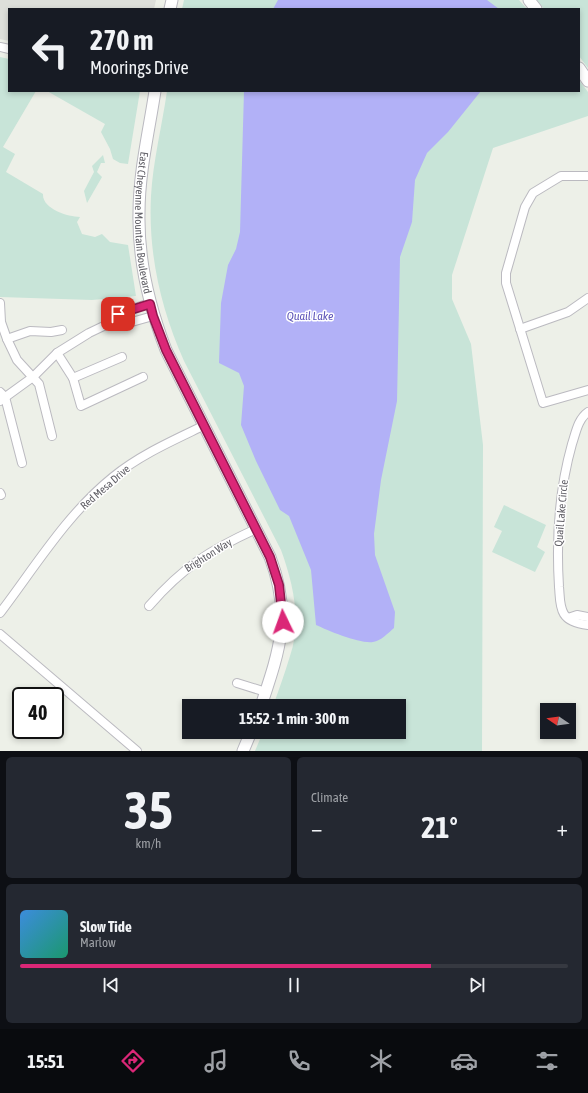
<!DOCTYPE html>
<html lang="en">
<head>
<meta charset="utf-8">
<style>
	:root { --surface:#171b24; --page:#242831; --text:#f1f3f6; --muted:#9ea1a6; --line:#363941; --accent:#db2777 }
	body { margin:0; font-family:"Asap Condensed",sans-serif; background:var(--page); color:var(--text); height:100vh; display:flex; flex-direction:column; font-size:15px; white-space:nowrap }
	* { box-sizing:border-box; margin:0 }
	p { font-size:13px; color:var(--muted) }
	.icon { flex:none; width:22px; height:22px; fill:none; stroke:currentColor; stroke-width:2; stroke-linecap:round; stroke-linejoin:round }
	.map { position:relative; height:751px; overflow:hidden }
	.panel { display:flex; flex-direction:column; gap:6px; padding:6px; background:#0d0f14; flex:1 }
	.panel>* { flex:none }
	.hud { position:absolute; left:8px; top:8px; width:572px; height:84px; border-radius:0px; box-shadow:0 2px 6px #0003; background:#171b24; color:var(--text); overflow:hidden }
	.needle { width:26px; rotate:283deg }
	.tools { position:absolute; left:540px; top:703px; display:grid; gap:8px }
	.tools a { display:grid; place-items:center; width:36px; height:36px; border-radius:0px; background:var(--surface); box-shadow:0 2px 6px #0003; font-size:20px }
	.speed { position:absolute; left:12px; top:687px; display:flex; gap:8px; font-size:20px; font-weight:700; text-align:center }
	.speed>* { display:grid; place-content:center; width:52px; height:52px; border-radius:50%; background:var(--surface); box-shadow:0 2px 6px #0003; line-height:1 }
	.speed .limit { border:2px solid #111; border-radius:6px; background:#fff; color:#111 }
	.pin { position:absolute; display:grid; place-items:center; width:34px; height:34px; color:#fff; margin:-17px; border-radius:8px; box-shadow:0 2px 6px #0006 }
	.me { position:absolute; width:44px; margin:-22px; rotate:357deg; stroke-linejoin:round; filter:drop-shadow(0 0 3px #0008) }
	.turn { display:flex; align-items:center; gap:14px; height:84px; padding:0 16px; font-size:18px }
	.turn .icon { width:52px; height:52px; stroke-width:2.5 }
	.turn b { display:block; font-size:28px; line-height:34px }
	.big { font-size:30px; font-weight:700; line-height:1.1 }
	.panel .tile { flex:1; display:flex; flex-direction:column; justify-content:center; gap:6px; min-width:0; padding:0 14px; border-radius:6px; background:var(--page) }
	.panel .dial { align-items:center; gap:0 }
	.dial b { font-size:52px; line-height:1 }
	.song { display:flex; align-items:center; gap:12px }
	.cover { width:48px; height:48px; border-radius:6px; background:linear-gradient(135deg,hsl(210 70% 55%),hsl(160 70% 35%)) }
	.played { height:4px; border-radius:2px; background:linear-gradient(90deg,var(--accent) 75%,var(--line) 75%) }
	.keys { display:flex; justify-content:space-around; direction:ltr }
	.heat { display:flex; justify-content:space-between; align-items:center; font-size:22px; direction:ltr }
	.panel .tiles { flex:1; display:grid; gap:6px; grid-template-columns:1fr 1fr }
	.tile:last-child { grid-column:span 2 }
	.trip { position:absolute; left:182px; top:699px; width:224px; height:40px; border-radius:0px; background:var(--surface); box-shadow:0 2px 6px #0003; font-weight:700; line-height:40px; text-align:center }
	.menu { display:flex; height:64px; justify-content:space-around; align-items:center; background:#090b0e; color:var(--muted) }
	.menu .icon { width:28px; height:28px }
	.menu .active { color:var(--accent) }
	.menu b { font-size:18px; color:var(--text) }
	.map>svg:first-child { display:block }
</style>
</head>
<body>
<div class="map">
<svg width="588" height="751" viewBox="0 0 588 751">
	<rect width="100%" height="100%" fill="#edf0e8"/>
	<!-- industrial -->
	<path fill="#dddfda" d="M0 0H156L154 9H9V41L0 39Z"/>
	<!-- green -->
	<g fill="#c8e4d8">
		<path d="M184 0H519L527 9H182Z"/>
		<path d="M537 0H588V68L579 56V9H544Z"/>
		<path d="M0 57 9 59V91H36L3 147 15 154 6 172 43 194C42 209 68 217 80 217L77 222 82 234 95 237 102 234 110 242 128 245 136 296 92 300 0 297Z"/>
		<path d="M579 80 588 92V116L493 148 452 275V299L471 344 483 445 482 751H255L263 732H399V706H273C279 689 285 673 290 656 302 621 293 583 281 550L184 361C161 309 148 254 151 196 153 161 162 126 167 91H579Z"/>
		<path d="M47 91H140L128 164 120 163 113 159 110 149 101 132 105 124Z"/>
		<path d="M103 155 105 163H101L97 172 102 177 87 203 84 191 94 172 92 166Z"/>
		<path d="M504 505 546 525 537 547 545 552 535 572 492 552 502 531 494 527Z"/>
	</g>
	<!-- water -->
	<g fill="#b2b1f7">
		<path d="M278 0H487L499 9H273Z"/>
		<path d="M244 91H481L448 132 427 153 415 180 412 222 400 257 397 401 381 480 374 534 375 555 395 612 394 628C388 633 381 641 373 642 360 644 329 631 316 625L311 570 289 516 280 510 256 461 241 425 244 386 239 373 219 363 221 303 228 265 236 249 240 232Z"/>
	</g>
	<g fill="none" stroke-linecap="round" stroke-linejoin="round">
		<!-- street casing -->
		<g stroke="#bbbac0" stroke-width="10">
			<g id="street">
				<path d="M0 47 9 49"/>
				<path d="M588 176H561L533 193 525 207 506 273V283L543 403 588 390"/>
				<path d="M0 303 1 322 7 339 17 360 39 384 52 436"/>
				<path d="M112 322 121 325 153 316"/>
				<path d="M520 329 568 312 588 298"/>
				<path d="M7 339 30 331 51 332 62 330"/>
				<path d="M57 353 73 378 81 406 143 377"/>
				<path d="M73 378 122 357"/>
				<path d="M0 392 5 397 22 463"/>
				<path d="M0 401 33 377 57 353 89 333 112 322 118 314 150 303"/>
				<path d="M588 412C578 419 576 432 572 444 559 490 556 538 559 587 560 595 559 606 564 614 569 622 579 624 588 625"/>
				<path d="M0 493 1 495"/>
				<path d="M149 606C183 567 210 550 256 529"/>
				<path d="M0 613C35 567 67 514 113 477 140 455 172 441 203 426"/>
				<path d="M568 618 577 615 588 617"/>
				<path d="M0 634 137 751"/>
				<path d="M237 683 266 692"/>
			</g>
		</g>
		<!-- secondary casing -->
		<g stroke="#bab9c0" stroke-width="13">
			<g id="secondary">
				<path d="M529 0 536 9"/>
				<path d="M170 9 172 0"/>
				<path d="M579 68 588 81"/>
				<path id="s1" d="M155 91C149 131 139 172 139 213 138 260 149 306 166 350L270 557C292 615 280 649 261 706"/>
				<path d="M243 751 251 732"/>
			</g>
		</g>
		<!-- street -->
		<use href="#street" stroke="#fff" stroke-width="8"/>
		<!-- secondary -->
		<use href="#secondary" stroke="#fff" stroke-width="11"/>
	</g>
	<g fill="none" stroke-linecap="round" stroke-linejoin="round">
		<!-- route casing -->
		<g stroke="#8e194d" stroke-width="10">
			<path id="route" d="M118 314 150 304 153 316 166 350 270 557 279 585 283 622"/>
		</g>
		<!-- route -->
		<use href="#route" stroke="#db2777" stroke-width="7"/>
	</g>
	<g text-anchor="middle" stroke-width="3" stroke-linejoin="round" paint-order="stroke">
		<!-- street labels -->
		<g font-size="11" fill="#605f66" stroke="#fff">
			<text dy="4" stroke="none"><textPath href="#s1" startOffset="133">East Cheyenne Mountain Boulevard</textPath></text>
			<text transform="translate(105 487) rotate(-41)" y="4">Red Mesa Drive</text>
			<text transform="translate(561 513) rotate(-85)" y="4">Quail Lake Circle</text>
			<text transform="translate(208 555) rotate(-32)" y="4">Brighton Way</text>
		</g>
		<!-- water labels -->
		<g font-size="12" font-style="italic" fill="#5e55b9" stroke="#fff">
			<text x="310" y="320">Quail Lake</text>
		</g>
	</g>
</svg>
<div class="tools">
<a><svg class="needle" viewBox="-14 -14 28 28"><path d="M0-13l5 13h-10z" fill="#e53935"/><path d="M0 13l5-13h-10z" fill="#9ea1a6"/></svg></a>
</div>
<div class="speed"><div class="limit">40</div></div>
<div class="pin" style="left:118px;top:314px;background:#d93025"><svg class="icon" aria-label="arrive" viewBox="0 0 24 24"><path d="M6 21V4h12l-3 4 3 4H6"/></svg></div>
<svg class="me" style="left:283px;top:622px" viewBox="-20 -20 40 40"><circle r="19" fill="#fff"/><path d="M0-13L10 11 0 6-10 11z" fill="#db2777"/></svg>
<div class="trip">15:52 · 1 min · 300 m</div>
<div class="hud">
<div class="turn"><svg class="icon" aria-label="left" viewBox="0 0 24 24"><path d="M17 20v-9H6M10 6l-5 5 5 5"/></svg><div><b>270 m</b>Moorings Drive</div></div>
</div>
</div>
<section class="panel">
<div class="tiles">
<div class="tile dial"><b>35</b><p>km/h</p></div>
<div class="tile"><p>Climate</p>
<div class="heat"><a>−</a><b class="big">21°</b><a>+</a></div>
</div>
<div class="tile">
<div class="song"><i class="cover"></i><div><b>Slow Tide</b><p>Marlow</p></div></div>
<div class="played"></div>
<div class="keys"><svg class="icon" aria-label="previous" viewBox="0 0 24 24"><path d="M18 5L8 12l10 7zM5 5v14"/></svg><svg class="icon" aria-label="pause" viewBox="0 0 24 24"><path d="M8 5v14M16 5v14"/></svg><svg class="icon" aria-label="next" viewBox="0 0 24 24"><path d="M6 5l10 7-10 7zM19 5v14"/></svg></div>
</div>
</div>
</section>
<nav class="menu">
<b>15:51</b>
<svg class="icon active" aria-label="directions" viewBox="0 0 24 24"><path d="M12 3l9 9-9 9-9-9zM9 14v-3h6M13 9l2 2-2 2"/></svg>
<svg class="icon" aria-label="music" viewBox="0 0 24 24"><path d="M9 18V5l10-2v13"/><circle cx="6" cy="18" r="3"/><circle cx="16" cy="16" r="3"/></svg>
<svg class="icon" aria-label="phone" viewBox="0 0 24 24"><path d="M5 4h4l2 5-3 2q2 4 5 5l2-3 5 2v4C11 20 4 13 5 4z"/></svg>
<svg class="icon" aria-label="climate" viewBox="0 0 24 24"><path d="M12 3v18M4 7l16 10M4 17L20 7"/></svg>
<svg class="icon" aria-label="car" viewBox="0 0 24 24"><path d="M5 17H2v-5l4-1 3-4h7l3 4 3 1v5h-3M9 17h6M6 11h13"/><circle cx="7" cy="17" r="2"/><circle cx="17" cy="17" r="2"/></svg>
<svg class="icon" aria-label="filters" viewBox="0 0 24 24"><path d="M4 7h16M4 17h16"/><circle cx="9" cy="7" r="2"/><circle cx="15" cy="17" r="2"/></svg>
</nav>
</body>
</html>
